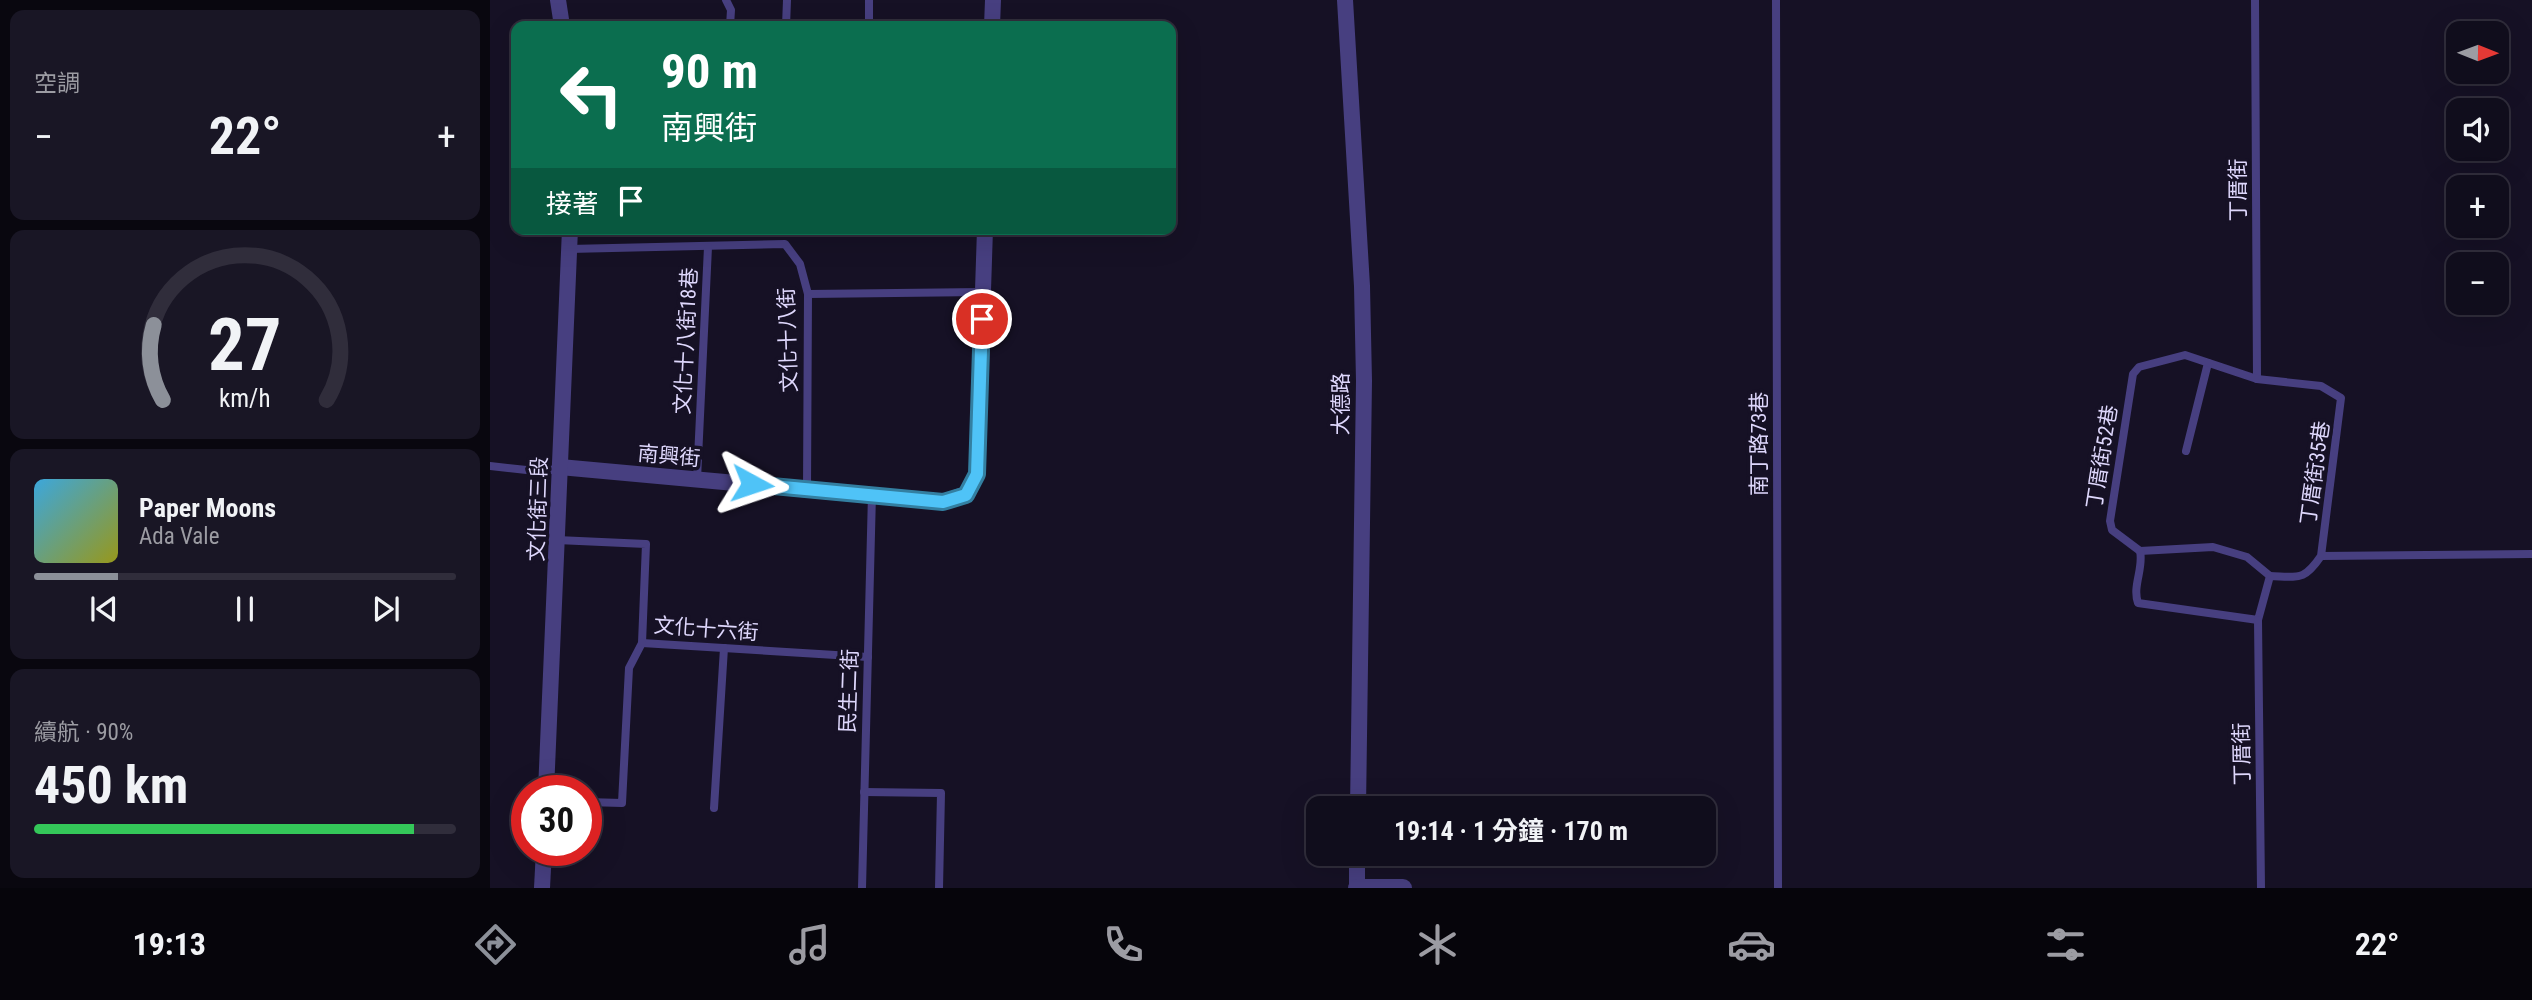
<!DOCTYPE html>
<html lang="zh-TW">
<head>
<meta charset="utf-8">
<style>
	:root { --surface:#100d1c; --page:#191625; --text:#f1f3f6; --muted:#9c9ca3; --line:#302d3b; --accent:#8c9099 }
	body { margin:0; font-family:"Roboto Condensed","Noto Sans TC",sans-serif; background:var(--page); color:var(--text); height:100vh; display:flex; flex-direction:column; font-size:26px; white-space:nowrap }
	* { box-sizing:border-box; margin:0 }
	p { font-size:23px; color:var(--muted) }
	.icon { flex:none; width:38px; height:38px; fill:none; stroke:currentColor; stroke-width:2; stroke-linecap:round; stroke-linejoin:round }
	.map { position:relative; flex:1; overflow:hidden }
	.side { display:flex; flex-direction:column; gap:10px; padding:10px; background:#09070f; width:490px }
	.side>* { flex:none }
	.hud { position:absolute; left:21px; top:21px; width:665px; height:214px; border-radius:14px; box-shadow:0 7px 28px #0002,0 0 0 2px var(--line); background:#0b6e4f; color:#fff; overflow:hidden }
	.needle { width:46px; rotate:91deg }
	.controls { position:absolute; left:1956px; top:21px; display:grid; gap:14px }
	.controls a { display:grid; place-items:center; width:63px; height:63px; border-radius:14px; background:var(--surface); box-shadow:0 7px 28px #0002,0 0 0 2px var(--line); font-size:35px }
	.speed { position:absolute; left:21px; top:775px; display:flex; gap:14px; font-size:35px; font-weight:700; text-align:center }
	.speed>* { display:grid; place-content:center; width:91px; height:91px; border-radius:50%; background:var(--surface); box-shadow:0 7px 28px #0002,0 0 0 2px var(--line); line-height:1 }
	.speed .limit { border:10px solid #d22; background:#fff; color:#111 }
	.pin { position:absolute; display:grid; place-items:center; width:60px; height:60px; color:#fff; margin:-30px; border:4px solid #fff; border-radius:50%; box-shadow:0 2px 7px #0007 }
	.me { position:absolute; width:77px; margin:-38px; rotate:95deg; stroke-linejoin:round; filter:drop-shadow(0 0 5px #0008) }
	.turn { display:flex; align-items:center; gap:24px; height:147px; padding:0 35px; font-size:32px }
	.turn .icon { width:91px; height:91px; stroke-width:2.5 }
	.turn b { display:block; font-size:49px; line-height:60px }
	.then { display:flex; align-items:center; height:66px; padding:0 35px; background:#0003; gap:14px; font-size:26px }
	.big { font-size:52px; font-weight:700; line-height:1.1 }
	.side .tile { flex:1; display:flex; flex-direction:column; justify-content:center; gap:10px; min-width:0; padding:0 24px; border-radius:14px; background:var(--page) }
	.side .dial { align-items:center; gap:0 }
	.dial svg { height:182px; overflow:visible; fill:none; stroke:var(--line); stroke-width:7; stroke-linecap:round; text-anchor:middle }
	.dial text { fill:var(--text); stroke:none }
	.song { display:flex; align-items:center; gap:21px }
	.cover { width:84px; height:84px; border-radius:10px; background:linear-gradient(135deg,hsl(200 70% 55%),hsl(60 70% 35%)) }
	.played { height:7px; border-radius:4px; background:linear-gradient(90deg,var(--accent) 20%,var(--line) 20%) }
	.keys { display:flex; justify-content:space-around; direction:ltr }
	.heat { display:flex; justify-content:space-between; align-items:center; font-size:38px; direction:ltr }
	.charge { height:10px; border-radius:5px; background:linear-gradient(90deg,#34c759 90%,var(--line) 0) }
	.trip { position:absolute; left:816px; top:796px; width:410px; height:70px; border-radius:14px; background:var(--surface); box-shadow:0 7px 28px #0002,0 0 0 2px var(--line); font-weight:700; line-height:70px; text-align:center }
	.tabs { display:flex; height:112px; justify-content:space-around; align-items:center; background:#06050b; color:var(--muted) }
	.tabs .icon { width:49px; height:49px }
	.tabs .on { color:var(--accent) }
	.tabs b { font-size:32px; color:var(--text) }
	main { display:flex; flex:1; min-height:0 }
	.map>svg:first-child { display:block }
</style>
</head>
<body>
<main>
<section class="side">
<div class="tile"><p>空調</p>
<div class="heat"><a>−</a><b class="big">22°</b><a>+</a></div>
</div>
<div class="tile dial"><svg viewBox="0 0 100 80">
<path d="M14 69A42 42 0 1 1 86 69"/>
<path d="M14 69A42 42 0 0 1 10 36" stroke="#8c9099"/>
<text x="50" y="56" font-size="32" font-weight="700">27</text>
<text x="50" y="72" font-size="11">km/h</text>
</svg></div>
<div class="tile">
<div class="song"><i class="cover"></i><div><b>Paper Moons</b><p>Ada Vale</p></div></div>
<div class="played"></div>
<div class="keys"><svg class="icon" aria-label="previous" viewBox="0 0 24 24"><path d="M18 5L8 12l10 7zM5 5v14"/></svg><svg class="icon" aria-label="pause" viewBox="0 0 24 24"><path d="M8 5v14M16 5v14"/></svg><svg class="icon" aria-label="next" viewBox="0 0 24 24"><path d="M6 5l10 7-10 7zM19 5v14"/></svg></div>
</div>
<div class="tile"><p>續航 · 90%</p><b class="big">450 km</b><div class="charge"></div></div>
</section>
<div class="map">
<svg width="2042" height="888" viewBox="0 0 2042 888">
	<rect width="100%" height="100%" fill="#161125"/>
	<g fill="none" stroke-linecap="round" stroke-linejoin="round">
		<!-- service -->
		<g stroke="#473f80" stroke-width="8">
			<path d="M236 0 241 10 240 26"/>
			<path d="M1286 0 1288 888"/>
			<path d="M1765 0 1767 379"/>
			<path d="M296 26 297 0"/>
			<path d="M379 26V0"/>
			<path d="M79 249 295 244 310 264 318 294 317 489"/>
			<path d="M318 294 493 292"/>
			<path d="M1696 451 1718 363"/>
			<path d="M0 466 55 472 70 467"/>
			<path d="M207 479 218 247"/>
			<path d="M67 540 156 544 152 643 378 657"/>
			<path d="M1650 551 1723 547 1757 557 1780 576"/>
			<path d="M1831 556 1851 398 1831 386 1767 379 1695 355 1649 367 1643 374 1620 521 1622 530 1650 551C1654 568 1642 586 1648 603L1768 620 1780 576C1809 577 1814 581 1831 556L2042 554"/>
			<path d="M1768 620 1771 888"/>
			<path d="M374 792 451 793 449 888"/>
			<path d="M96 802 132 803 139 668 152 643"/>
			<path d="M224 808 234 648"/>
			<path d="M372 888 382 494"/>
		</g>
		<!-- minor -->
		<g stroke="#473f80" stroke-width="16">
			<path d="M68 0 72 26"/>
			<path d="M855 0 872 286 874 381 868 808"/>
			<path d="M502 26 503 0"/>
			<path d="M70 467 453 502 476 494 487 474 495 229"/>
			<path d="M56 791 80 229"/>
			<path d="M867 887V854"/>
			<path d="M52 888 54 850"/>
		</g>
		<!-- tertiary -->
		<path stroke="#473f80" stroke-width="18" d="M867 888H913"/>
	</g>
	<g fill="none" stroke-linecap="round" stroke-linejoin="round">
		<!-- route casing -->
		<g stroke="#337fa1" stroke-width="18">
			<path id="route" d="M262 484 453 502 476 495 487 474 492 319"/>
		</g>
		<!-- route -->
		<use href="#route" stroke="#4fc3f7" stroke-width="12"/>
	</g>
	<g text-anchor="middle" stroke-width="7" stroke-linejoin="round" paint-order="stroke">
		<!-- street labels -->
		<g font-size="21" fill="#ded7fc" stroke="#161125">
			<text transform="translate(1748 190) rotate(-90)" y="7">丁厝街</text>
			<text transform="translate(298 340) rotate(-92)" y="7">文化十八街</text>
			<text transform="translate(196 341) rotate(-87)" y="7">文化十八街18巷</text>
			<text transform="translate(851 404) rotate(-90)" y="7">大德路</text>
			<text transform="translate(1269 444) rotate(-90)" y="7">南丁路73巷</text>
			<text transform="translate(179 456) rotate(5)" y="7">南興街</text>
			<text transform="translate(1612 457) rotate(-81)" y="7">丁厝街52巷</text>
			<text transform="translate(1825 473) rotate(-82)" y="7">丁厝街35巷</text>
			<text transform="translate(48 509) rotate(-88)" y="7">文化街三段</text>
			<text transform="translate(216 629) rotate(4)" y="7">文化十六街</text>
			<text transform="translate(359 691) rotate(-88)" y="7">民生二街</text>
			<text transform="translate(1752 754) rotate(-91)" y="7">丁厝街</text>
		</g>
	</g>
</svg>
<div class="controls">
<a><svg class="needle" viewBox="-14 -14 28 28"><path d="M0-13l5 13h-10z" fill="#e53935"/><path d="M0 13l5-13h-10z" fill="#9c9ca3"/></svg></a>
<a><svg class="icon" aria-label="sound" viewBox="0 0 24 24"><path d="M4 9h4l5-4v14l-5-4H4zM17 9q2 3 0 6"/></svg></a>
<a>+</a>
<a>−</a>
</div>
<div class="speed"><div class="limit">30</div></div>
<div class="pin" style="left:492px;top:319px;background:#d93025"><svg class="icon" aria-label="arrive" viewBox="0 0 24 24"><path d="M6 21V4h12l-3 4 3 4H6"/></svg></div>
<svg class="me" style="left:262px;top:484px" viewBox="-20 -20 40 40"><path d="M0-17L14 15 0 8-14 15z" fill="#4fc3f7" stroke="#fff" stroke-width="4"/></svg>
<div class="trip">19:14 · 1 分鐘 · 170 m</div>
<div class="hud">
<div class="turn"><svg class="icon" aria-label="left" viewBox="0 0 24 24"><path d="M17 20v-9H6M10 6l-5 5 5 5"/></svg><div><b>90 m</b>南興街</div></div>
<div class="then">接著<svg class="icon" aria-label="arrive" viewBox="0 0 24 24"><path d="M6 21V4h12l-3 4 3 4H6"/></svg></div>
</div>
</div>
</main>
<nav class="tabs">
<b>19:13</b>
<svg class="icon on" aria-label="directions" viewBox="0 0 24 24"><path d="M12 3l9 9-9 9-9-9zM9 14v-3h6M13 9l2 2-2 2"/></svg>
<svg class="icon" aria-label="music" viewBox="0 0 24 24"><path d="M9 18V5l10-2v13"/><circle cx="6" cy="18" r="3"/><circle cx="16" cy="16" r="3"/></svg>
<svg class="icon" aria-label="phone" viewBox="0 0 24 24"><path d="M5 4h4l2 5-3 2q2 4 5 5l2-3 5 2v4C11 20 4 13 5 4z"/></svg>
<svg class="icon" aria-label="climate" viewBox="0 0 24 24"><path d="M12 3v18M4 7l16 10M4 17L20 7"/></svg>
<svg class="icon" aria-label="car" viewBox="0 0 24 24"><path d="M5 17H2v-5l4-1 3-4h7l3 4 3 1v5h-3M9 17h6M6 11h13"/><circle cx="7" cy="17" r="2"/><circle cx="17" cy="17" r="2"/></svg>
<svg class="icon" aria-label="filters" viewBox="0 0 24 24"><path d="M4 7h16M4 17h16"/><circle cx="9" cy="7" r="2"/><circle cx="15" cy="17" r="2"/></svg>
<b>22°</b>
</nav>
</body>
</html>
